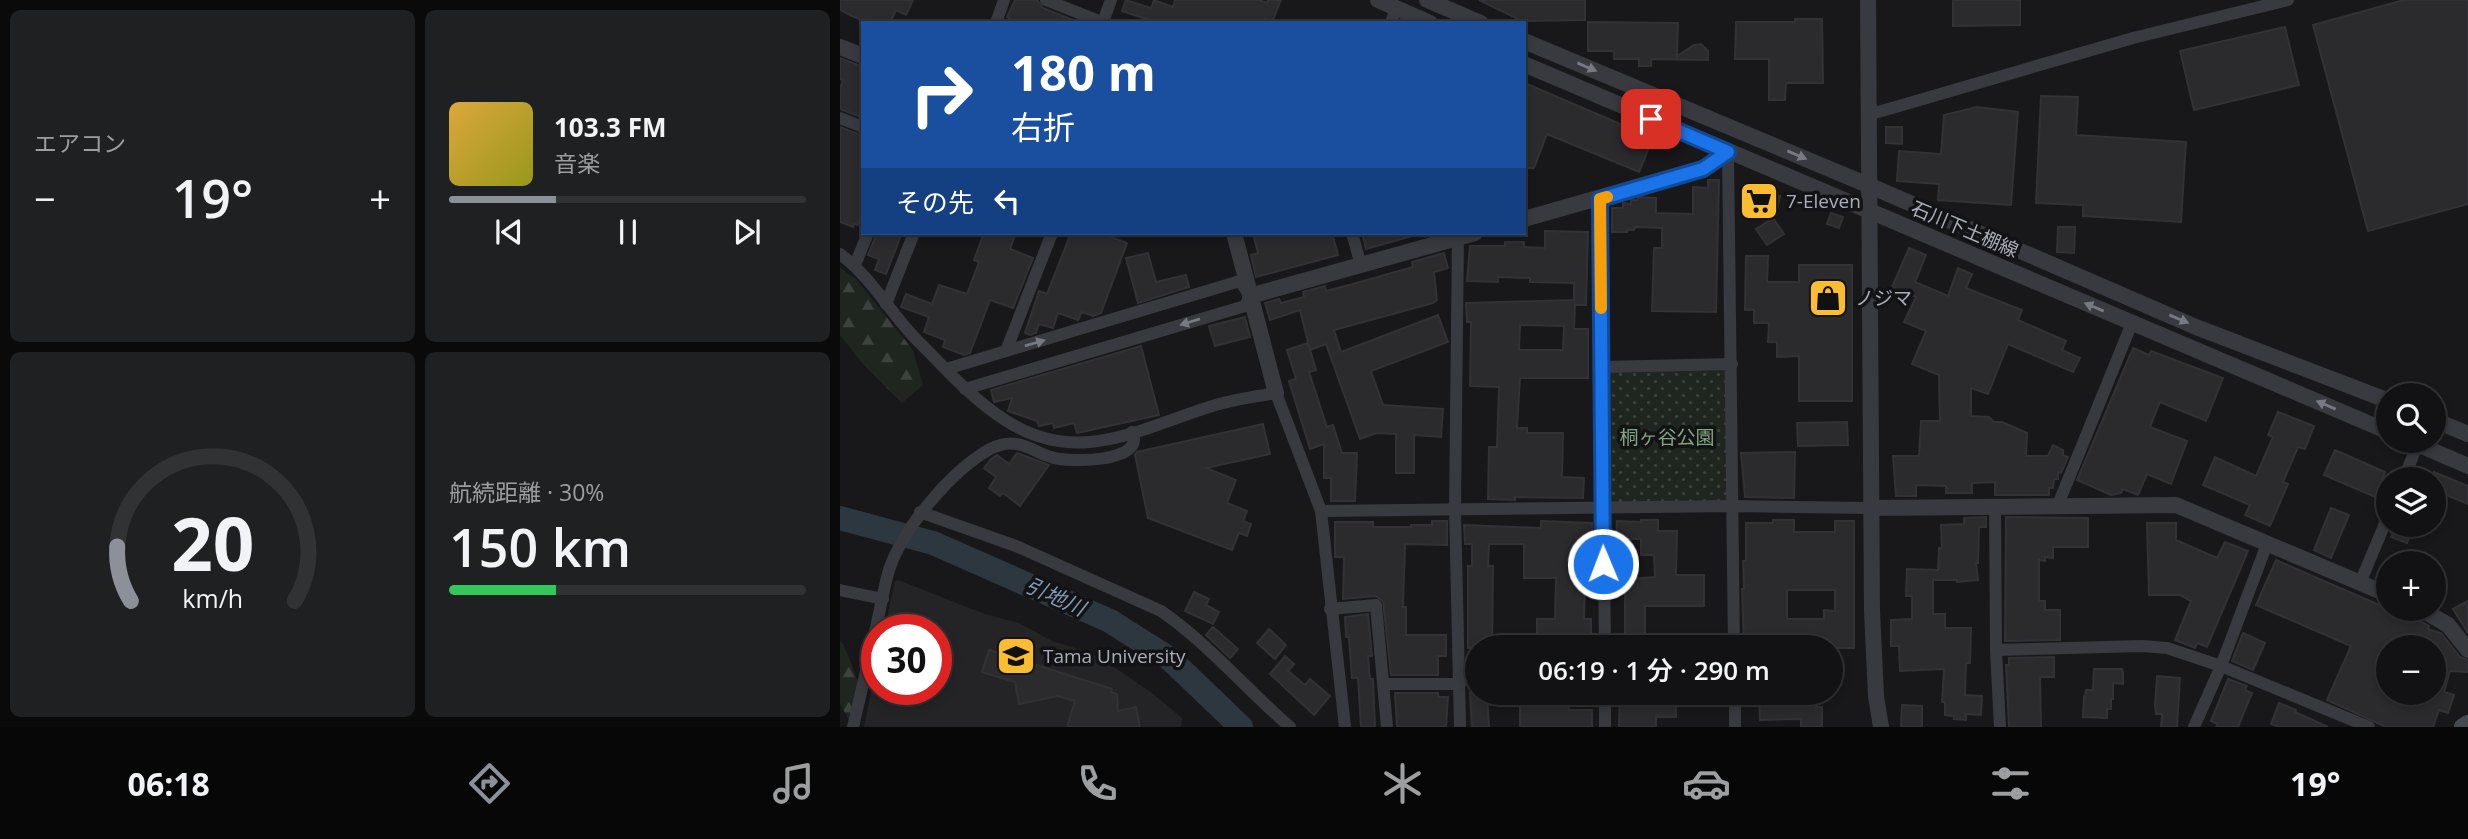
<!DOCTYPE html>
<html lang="ja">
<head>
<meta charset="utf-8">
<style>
	:root { --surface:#121214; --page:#1f2022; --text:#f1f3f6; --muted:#9c9ea0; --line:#313234; --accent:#8c9099 }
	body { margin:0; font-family:"Open Sans","Noto Sans JP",sans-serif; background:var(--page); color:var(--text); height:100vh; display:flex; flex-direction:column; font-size:26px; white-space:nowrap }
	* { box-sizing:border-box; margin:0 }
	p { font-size:23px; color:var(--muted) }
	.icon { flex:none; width:38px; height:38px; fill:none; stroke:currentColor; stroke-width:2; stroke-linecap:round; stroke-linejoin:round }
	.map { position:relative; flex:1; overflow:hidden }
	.drawer { display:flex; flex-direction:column; gap:10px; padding:10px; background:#0a0a0b; width:840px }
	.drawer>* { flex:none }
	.banner { position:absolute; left:21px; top:21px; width:665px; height:214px; border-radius:0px; box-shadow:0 4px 10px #0003,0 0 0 2px var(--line); background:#1a4fa0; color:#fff; overflow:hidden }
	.tools { position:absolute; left:1536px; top:383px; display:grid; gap:14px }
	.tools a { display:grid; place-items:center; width:70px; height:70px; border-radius:50%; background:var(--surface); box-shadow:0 4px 10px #0003,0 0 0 2px var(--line); font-size:35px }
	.speed { position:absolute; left:21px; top:614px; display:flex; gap:14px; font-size:35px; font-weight:700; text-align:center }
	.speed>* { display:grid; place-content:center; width:91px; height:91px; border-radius:50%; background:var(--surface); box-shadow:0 4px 10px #0003,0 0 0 2px var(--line); line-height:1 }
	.speed .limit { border:10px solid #d22; background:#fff; color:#111 }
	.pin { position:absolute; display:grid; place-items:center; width:60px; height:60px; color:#fff; margin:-30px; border-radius:14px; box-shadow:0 4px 10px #0006 }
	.me { position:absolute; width:77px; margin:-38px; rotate:359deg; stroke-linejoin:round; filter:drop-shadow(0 0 5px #0008) }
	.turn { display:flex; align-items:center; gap:24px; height:147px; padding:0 35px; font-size:32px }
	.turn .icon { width:91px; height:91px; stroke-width:2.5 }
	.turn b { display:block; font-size:49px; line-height:60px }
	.then { display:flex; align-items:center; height:66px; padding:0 35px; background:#0003; gap:14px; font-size:26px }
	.big { font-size:52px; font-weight:600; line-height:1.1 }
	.drawer .tile { flex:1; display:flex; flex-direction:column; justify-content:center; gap:10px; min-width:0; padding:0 24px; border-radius:10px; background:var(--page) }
	.drawer .dial { align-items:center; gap:0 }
	.dial svg { height:182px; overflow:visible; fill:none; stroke:var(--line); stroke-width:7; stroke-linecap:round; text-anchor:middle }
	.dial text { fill:var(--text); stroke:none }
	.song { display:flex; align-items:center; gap:21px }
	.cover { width:84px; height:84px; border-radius:10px; background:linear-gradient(135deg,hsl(40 70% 55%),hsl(60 70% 35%)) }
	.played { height:7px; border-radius:4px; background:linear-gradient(90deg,var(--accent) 30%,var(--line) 30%) }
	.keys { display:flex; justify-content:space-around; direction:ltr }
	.heat { display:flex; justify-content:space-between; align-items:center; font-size:38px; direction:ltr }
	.charge { height:10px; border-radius:5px; background:linear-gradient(90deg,#34c759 30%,var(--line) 0) }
	.drawer .tiles { flex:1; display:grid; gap:10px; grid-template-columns:repeat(2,1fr) }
	.trip { position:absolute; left:625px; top:635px; width:378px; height:70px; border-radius:35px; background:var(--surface); box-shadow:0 4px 10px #0003,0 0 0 2px var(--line); font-weight:600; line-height:70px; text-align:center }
	.tabs { display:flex; height:112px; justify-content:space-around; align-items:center; background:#070708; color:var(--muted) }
	.tabs .icon { width:49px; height:49px }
	.tabs .selected { color:var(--accent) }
	.tabs b { font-size:32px; color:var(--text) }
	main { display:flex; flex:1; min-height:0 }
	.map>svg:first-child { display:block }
</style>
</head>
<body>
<main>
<section class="drawer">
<div class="tiles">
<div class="tile"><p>エアコン</p>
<div class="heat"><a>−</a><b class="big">19°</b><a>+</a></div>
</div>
<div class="tile">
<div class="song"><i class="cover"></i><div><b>103.3 FM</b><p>音楽</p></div></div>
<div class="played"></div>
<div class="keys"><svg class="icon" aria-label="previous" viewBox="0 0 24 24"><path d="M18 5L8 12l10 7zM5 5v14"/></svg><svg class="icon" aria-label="pause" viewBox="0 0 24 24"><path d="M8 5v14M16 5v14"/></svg><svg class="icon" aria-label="next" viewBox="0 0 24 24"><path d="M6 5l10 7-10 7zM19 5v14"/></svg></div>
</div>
<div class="tile dial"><svg viewBox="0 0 100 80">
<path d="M14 69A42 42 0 1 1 86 69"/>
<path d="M14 69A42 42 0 0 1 8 45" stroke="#8c9099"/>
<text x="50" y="56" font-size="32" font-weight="700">20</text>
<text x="50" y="72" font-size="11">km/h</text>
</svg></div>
<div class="tile"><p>航続距離 · 30%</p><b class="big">150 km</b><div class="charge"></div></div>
</div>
</section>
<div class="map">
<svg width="1628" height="727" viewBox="0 0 1628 727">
	<defs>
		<pattern id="forest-firs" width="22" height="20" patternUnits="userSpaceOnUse" patternTransform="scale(1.75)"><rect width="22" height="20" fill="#1e261f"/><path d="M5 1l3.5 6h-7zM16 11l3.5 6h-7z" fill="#3c433e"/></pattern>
		<pattern id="park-dots" width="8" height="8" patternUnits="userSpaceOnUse" patternTransform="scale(1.75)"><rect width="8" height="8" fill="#1e261f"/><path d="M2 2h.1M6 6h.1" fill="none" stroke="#3c433e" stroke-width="1.8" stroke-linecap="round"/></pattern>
	</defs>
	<rect width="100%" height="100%" fill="#18181a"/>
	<!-- built -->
	<path fill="#242427" d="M58 580 145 614 179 623 212 641 245 651 264 660 312 693 342 718 341 727H24L37 663V690H96V630H44L55 581Z"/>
	<!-- forest -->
	<g fill="url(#forest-firs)">
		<path d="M0 268 16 279 73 350 83 385 62 403 23 364 0 335Z"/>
		<path d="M0 641 3 644C17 677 24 691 19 727H13L0 704Z"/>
	</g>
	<!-- park -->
	<path fill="url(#park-dots)" d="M892 364 893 506 761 508 762 367Z"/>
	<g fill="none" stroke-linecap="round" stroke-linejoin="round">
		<!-- river -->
		<path stroke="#2d373f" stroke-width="24" d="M0 518 93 543 270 621 330 659 401 727"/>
	</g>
	<!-- building -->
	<g fill="#2b2b2e" stroke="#323236" stroke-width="2" fill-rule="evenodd">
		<path d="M0 0H73L66 15 56 10 50 23H29L12 16 0 10Z"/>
		<path d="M175 0H197L203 8 240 23H168L170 18 167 17Z"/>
		<path d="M286 0 311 8 314 0 333 7 335 0H419L427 3 428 0H441L432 22 425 19 424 23H319L282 11Z"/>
		<path d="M639 0H745V20L682 21Z"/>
		<path d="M1113 0H1180V25L1113 26Z"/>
		<path d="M1564 0H1628V204L1528 231 1473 25Z"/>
		<path d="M955 19H982L983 83H946L945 100H929V59H895L896 22H955Z"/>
		<path d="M748 22 838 23 837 56 854 45 861 44 868 51V60L811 59V66H799V59H774V51H748Z"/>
		<path d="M1445 27 1459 85 1354 110 1340 51Z"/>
		<path d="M0 58 23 67V118L0 109V89L3 80 0 79Z"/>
		<path d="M687 84 813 138 799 172 707 134 694 168H684V90Z"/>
		<path d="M1201 96 1238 97 1236 135 1346 142 1341 222 1243 216V205L1196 203Z"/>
		<path d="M1137 107 1178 112 1171 205 1098 200 1099 184 1057 181 1059 151 1101 154 1104 115Z"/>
		<path d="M0 127 23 136V211L18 225 14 224 13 227 0 222Z"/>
		<path d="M1046 127H1062V144L1046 143Z"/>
		<path d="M868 180H879L876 312 812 311 814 248H822V228L795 227 794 230H787V232H772V208H783V203L791 204V200H797L799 197 816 198V213L853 214V187L868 188Z"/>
		<path d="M906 189 940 196 936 215 903 209Z"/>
		<path d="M991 213 1003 217 999 228 987 224Z"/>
		<path d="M933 218 944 234 927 245 916 229Z"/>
		<path d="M1218 227H1235L1234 253 1217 252Z"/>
		<path d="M705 231 748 232 746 305H735L734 329H748V378H680L677 428H687V433H723L722 477 744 478 743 498 675 497V500L648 499 649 447H657L659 387 630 386 631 322H627L626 303 734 300V283L690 282V278L658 277V282L627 281 630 246H665V242H684V247L705 248ZM680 325 724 326 723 350H679Z"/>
		<path d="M37 233H62L46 274 35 270 39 259 28 255Z"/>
		<path d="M144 233H176L170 249 193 258 173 308 150 300 130 353 124 355 103 347 105 340 84 332 89 317 61 307 66 294 92 304 99 285 127 294 139 262 134 260Z"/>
		<path d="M231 233H267L266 235 287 243 261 313 253 316 242 312 238 320 218 313 213 328 199 324 196 333 190 335 185 333 199 291 207 294Z"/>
		<path d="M413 233H492L498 255 416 277 411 255 418 253Z"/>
		<path d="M522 233H571L572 236 526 249Z"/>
		<path d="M1069 248 1086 255 1075 282 1108 296 1118 268 1132 274 1126 288 1182 310 1178 320 1226 341 1222 350 1240 358 1233 372 1168 344 1148 394 1131 388V416L1149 417 1154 422H1162L1187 433 1186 456H1208L1213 445 1223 450V455L1228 457 1221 473 1218 472V479H1214L1213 488H1209V495H1155V482L1132 483V493H1106V486L1076 485V496H1056L1053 456H1079L1081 421H1100L1099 375 1072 364 1086 331 1064 322 1076 297 1052 287Z"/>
		<path d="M308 253 316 282 346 275 349 287 298 303 286 258Z"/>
		<path d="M604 253 608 268 594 272 597 300 593 303 494 330 501 352 598 315 608 342 531 371 543 405 603 409 601 437 574 435V473H556V434L537 433 520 439 486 344 470 350 460 310 430 320 425 303 439 299 441 303 464 297 463 292 485 286 486 291 509 285 573 267 572 262Z"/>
		<path d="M906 256H928L927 282H959V265H1012V401H959V356L937 357V342H928L929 323H914V310H905Z"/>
		<path d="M405 317 410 337 375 346 369 326Z"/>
		<path d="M468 343 476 370 469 372 487 427 493 425 502 453H517L515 501H491V478H484V444L470 449 449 381 456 379 447 350Z"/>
		<path d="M301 346 319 415 237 433 234 423 214 428 213 423 199 426 197 421 168 411 172 398 154 402 151 390Z"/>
		<path d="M1293 348 1309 355 1311 351 1383 378 1366 421 1320 402 1310 427 1347 441 1331 484 1307 474 1298 495 1283 489 1281 493 1271 495 1237 480Z"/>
		<path d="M1438 412 1474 426 1465 449 1458 447 1443 482 1448 484 1430 526 1405 515 1410 505 1363 485 1375 457 1416 476 1433 437 1428 435Z"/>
		<path d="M1007 422 1008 445 958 446 957 423Z"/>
		<path d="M423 424 430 454 366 468 396 480 387 503 407 511 403 521 411 524 407 536 399 533 392 550 308 518 295 455 297 452Z"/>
		<path d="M1495 450 1545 472 1535 497 1484 475Z"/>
		<path d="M955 452 954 498 905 497 901 453Z"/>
		<path d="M177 453 209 465 180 506 163 493 160 496 149 488 156 477 144 468 151 459 157 455 169 464Z"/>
		<path d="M1594 472 1628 486V504L1594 490Z"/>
		<path d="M1491 508 1509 515 1491 558 1474 550Z"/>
		<path d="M1146 517V527H1139L1138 563H1136L1138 580 1117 582V580H1093V614H1105V628H1131L1130 663H1126L1125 695 1142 696 1141 715 1126 714V720L1114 719V716L1105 715V702H1102L1104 669 1060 671 1059 646H1051V620L1072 619V596H1066L1067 569 1098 570 1099 548H1102L1101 525 1124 524V518Z"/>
		<path d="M1166 517 1248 518V547H1213V558L1205 557V561L1199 560V601H1205V610H1220V640L1165 641Z"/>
		<path d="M801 520H818V531H837L836 575H864V606H805V639H785V591H778V580L815 577 814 555H801V539H776L777 521 801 522Z"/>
		<path d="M933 520H954V532H995V521H1014V648H904L902 589H904L903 561H906V523H933ZM947 590H995V611L984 610V619H947Z"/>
		<path d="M592 521H607V545L565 544 563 607H566V635H606V656H598V675H551L543 601 535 596 503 599 504 557H495V522H533V527H571V525H592Z"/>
		<path d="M701 521 752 523V579H745L744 619H751V643L730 642V648H697V619H715L716 578H684V544H649L648 566H653L652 648H628V566H632V544H625L624 525 701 528Z"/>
		<path d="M1307 523H1336V540L1377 558 1385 542 1408 551 1367 647 1357 643 1355 648 1335 640 1351 601 1340 595H1309Z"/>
		<path d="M1556 525H1574L1567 543 1551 537Z"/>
		<path d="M1436 560 1576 621 1582 622 1589 626 1588 629 1601 633 1620 657 1628 660V672L1610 671 1604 692 1614 695 1608 713 1599 710 1593 727H1546L1487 700 1511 646 1416 605ZM1549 648H1594V693H1549Z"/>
		<path d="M354 592 369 599 366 605 379 612 373 624 345 611Z"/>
		<path d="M1628 601V633L1613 609Z"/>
		<path d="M528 614 532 656H528L530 679H533L535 727H521L518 678H512L509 637H506L505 617Z"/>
		<path d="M373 627 398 649 390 658 366 635Z"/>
		<path d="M429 629 446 645 435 659 417 643Z"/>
		<path d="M1403 633 1425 643 1413 670 1392 661Z"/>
		<path d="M149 650 272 689 271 692 277 694 278 711 296 707 300 727H227L235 701 218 696 179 704 175 682 142 672Z"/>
		<path d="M445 656 454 664 448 671 465 685 470 679 490 696 474 715 430 674Z"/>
		<path d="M1214 657V677H1200L1201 727H1169L1166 665H1169V658Z"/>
		<path d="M1254 669H1282L1283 672V684L1273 683V699H1271V709H1267V718L1243 717 1244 696H1245L1246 690H1253Z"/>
		<path d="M1317 676 1340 678 1337 727H1321L1322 714H1316L1315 706Z"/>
		<path d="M1388 679 1407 686 1405 690 1412 693 1398 727H1376L1378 724 1371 721Z"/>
		<path d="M555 693H598V697H608L606 727H557Z"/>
		<path d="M630 693H647L649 727H632Z"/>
		<path d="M680 693H729V710H752V727H680Z"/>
		<path d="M780 693H823V698H836V717H816V727H779Z"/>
		<path d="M919 693H976V707H982V727H961V719L920 720Z"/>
		<path d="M1439 703 1456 710 1455 712 1488 727H1439L1431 724Z"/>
		<path d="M1062 705 1082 706V727H1061Z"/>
	</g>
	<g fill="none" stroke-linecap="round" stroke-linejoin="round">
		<!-- minor -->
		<g stroke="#393a3f" stroke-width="12">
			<path d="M206 0 264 23"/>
			<path d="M263 22 271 0"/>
			<path d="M156 23 164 0"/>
			<path d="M551 23 556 8"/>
			<path d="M1028 115 1293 38 1448 0"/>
			<path d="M0 118 23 127"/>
			<path d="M888 152 894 648"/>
			<path d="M760 199 765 648"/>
			<path d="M512 233 521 265"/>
			<path d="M618 237 615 509 620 727"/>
			<path d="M0 254C34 279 52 317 82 345 108 372 134 400 165 420 240 469 303 426 379 404 397 399 417 396 436 393L481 511 893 506 1031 508"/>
			<path d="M15 265 28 233"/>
			<path d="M46 304 74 233"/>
			<path d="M166 351 212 233"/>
			<path d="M762 367 892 364"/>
			<path d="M106 369 400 281 410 296 405 306 125 389"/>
			<path d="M1563 480 1578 444"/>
			<path d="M1155 506 1156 650 1160 727"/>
			<path d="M1217 507 1292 323"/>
			<path d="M481 511 505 727"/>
			<path d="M80 512 176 546 321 611C369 644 406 689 450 727"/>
			<path d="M1520 583 1549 514"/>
			<path d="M0 590 43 599"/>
			<path d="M490 609 536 605 547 727"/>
			<path d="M1156 650 1302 646 1327 648 1381 666 1529 727"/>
			<path d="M619 672H637"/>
			<path d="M544 684H620"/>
			<path d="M895 693V727"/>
			<path d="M13 727C21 692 29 657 37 623 41 605 44 587 49 570 63 528 111 471 150 449 158 445 167 442 176 444 188 445 199 454 211 457 228 463 307 463 292 432"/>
			<path d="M765 727V693"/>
			<path d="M1354 727 1381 666 1427 544"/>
		</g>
		<!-- tertiary -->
		<g stroke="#393a3f" stroke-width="16">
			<path d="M538 0 590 23"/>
			<path d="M587 0 641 23"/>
			<path d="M1028 0 1032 611 1036 696 1041 727"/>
			<path d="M684 41 1028 185 1356 327 1549 401"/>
			<path d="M0 47 23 56"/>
			<path d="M684 64 1549 432"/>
			<path d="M684 219 863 168 888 152"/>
			<path d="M394 233 436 393"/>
			<path d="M410 296 635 233"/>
			<path d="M1594 420 1628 434"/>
			<path d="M1570 441 1628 466"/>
			<path d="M1031 508 1336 505 1549 595"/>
			<path d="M1581 609 1608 625 1628 650"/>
		</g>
		<!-- secondary -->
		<path stroke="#474950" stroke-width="18" d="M1623 727 1628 724"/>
	</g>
	<!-- one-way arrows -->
	<defs><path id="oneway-solid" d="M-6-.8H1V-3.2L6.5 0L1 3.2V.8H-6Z" transform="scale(1.75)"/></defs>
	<g fill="#777a83">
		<use href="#oneway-solid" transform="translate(747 67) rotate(23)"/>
		<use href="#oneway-solid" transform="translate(957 155) rotate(23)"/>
		<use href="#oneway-solid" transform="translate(1254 307) rotate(-157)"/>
		<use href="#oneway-solid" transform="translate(1339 319) rotate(23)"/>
		<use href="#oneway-solid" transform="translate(350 322) rotate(163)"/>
		<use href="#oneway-solid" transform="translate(195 343) rotate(-16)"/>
		<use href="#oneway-solid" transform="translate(1486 405) rotate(-157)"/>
	</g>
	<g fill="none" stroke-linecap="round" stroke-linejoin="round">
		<!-- route casing -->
		<g stroke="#114b97" stroke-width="18">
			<path id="route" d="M763 564 760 199 863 169 888 152 811 119"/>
		</g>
		<!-- route -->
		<use href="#route" stroke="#1a73e8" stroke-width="12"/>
		<!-- slow -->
		<path stroke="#f59e0b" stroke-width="12" d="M761 308 760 199 767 197"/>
	</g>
	<!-- icons -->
	<defs>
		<g id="supermarket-square" transform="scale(2.0125)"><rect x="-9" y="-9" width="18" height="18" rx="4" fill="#fabc30" stroke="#131315"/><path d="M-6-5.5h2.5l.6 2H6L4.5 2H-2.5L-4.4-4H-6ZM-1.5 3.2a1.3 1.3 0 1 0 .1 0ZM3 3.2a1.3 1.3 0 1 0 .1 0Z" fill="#111"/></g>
		<g id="shop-square" transform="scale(2.0125)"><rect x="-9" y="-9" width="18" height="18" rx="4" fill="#fabc30" stroke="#131315"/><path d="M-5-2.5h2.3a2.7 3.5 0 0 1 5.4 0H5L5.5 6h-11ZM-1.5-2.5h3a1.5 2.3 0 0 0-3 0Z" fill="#111"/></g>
		<g id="university-square" transform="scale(2.0125)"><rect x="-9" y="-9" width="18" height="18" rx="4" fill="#fabc30" stroke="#131315"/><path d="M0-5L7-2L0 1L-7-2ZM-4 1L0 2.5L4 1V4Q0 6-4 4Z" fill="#111"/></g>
	</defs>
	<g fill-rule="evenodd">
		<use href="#supermarket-square" x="919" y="201"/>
		<use href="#shop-square" x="988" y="298"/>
		<use href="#university-square" x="176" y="656"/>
	</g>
	<g text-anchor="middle" stroke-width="7" stroke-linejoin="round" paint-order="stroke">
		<!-- poi labels -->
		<g font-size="19" fill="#aaaebb" stroke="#131315" text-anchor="start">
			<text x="946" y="208">7-Eleven</text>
			<text x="1015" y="305">ノジマ</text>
			<text x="203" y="663">Tama University</text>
		</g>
		<!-- street labels -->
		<g font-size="19" fill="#aaaebb" stroke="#131315">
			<text transform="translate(1125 229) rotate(23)" y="7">石川下土棚線</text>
		</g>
		<!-- park labels -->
		<g font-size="19" fill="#80a683" stroke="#131315">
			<text x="827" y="444">桐ヶ谷公園</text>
		</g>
		<!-- water labels -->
		<g font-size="21" font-style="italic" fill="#7f9bb7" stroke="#131315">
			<text transform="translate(215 597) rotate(24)" y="7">引地川</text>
		</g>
	</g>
</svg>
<div class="tools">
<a><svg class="icon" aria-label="search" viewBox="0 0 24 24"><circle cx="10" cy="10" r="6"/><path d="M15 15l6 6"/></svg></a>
<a><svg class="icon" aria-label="layers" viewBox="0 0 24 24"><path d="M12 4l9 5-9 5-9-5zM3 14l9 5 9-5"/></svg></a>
<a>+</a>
<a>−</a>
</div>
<div class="speed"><div class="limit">30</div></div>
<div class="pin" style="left:811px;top:119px;background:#d93025"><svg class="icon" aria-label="arrive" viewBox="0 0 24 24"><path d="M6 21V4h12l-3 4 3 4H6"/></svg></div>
<svg class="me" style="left:763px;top:564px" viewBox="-20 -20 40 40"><circle r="17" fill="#1a73e8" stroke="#fff" stroke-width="3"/><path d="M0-11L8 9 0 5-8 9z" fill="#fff"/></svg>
<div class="trip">06:19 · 1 分 · 290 m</div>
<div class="banner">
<div class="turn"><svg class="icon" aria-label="right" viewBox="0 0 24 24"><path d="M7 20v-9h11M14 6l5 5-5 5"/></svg><div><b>180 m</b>右折</div></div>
<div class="then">その先<svg class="icon" aria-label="left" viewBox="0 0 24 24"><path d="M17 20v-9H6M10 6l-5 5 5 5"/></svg></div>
</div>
</div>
</main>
<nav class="tabs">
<b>06:18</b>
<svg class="icon selected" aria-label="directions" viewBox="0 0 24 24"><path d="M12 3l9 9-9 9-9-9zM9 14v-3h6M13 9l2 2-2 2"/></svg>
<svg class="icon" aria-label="music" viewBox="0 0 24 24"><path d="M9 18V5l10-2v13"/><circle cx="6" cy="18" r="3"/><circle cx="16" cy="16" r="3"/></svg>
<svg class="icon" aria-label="phone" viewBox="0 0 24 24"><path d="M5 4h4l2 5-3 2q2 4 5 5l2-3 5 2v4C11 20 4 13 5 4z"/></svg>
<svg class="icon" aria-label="climate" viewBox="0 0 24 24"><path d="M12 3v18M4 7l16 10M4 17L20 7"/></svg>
<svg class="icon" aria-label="car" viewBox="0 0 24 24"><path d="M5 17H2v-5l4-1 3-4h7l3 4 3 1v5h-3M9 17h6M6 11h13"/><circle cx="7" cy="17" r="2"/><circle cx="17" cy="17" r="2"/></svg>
<svg class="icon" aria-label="filters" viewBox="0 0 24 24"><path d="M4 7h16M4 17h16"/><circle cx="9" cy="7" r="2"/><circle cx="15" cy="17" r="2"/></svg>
<b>19°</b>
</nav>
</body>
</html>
